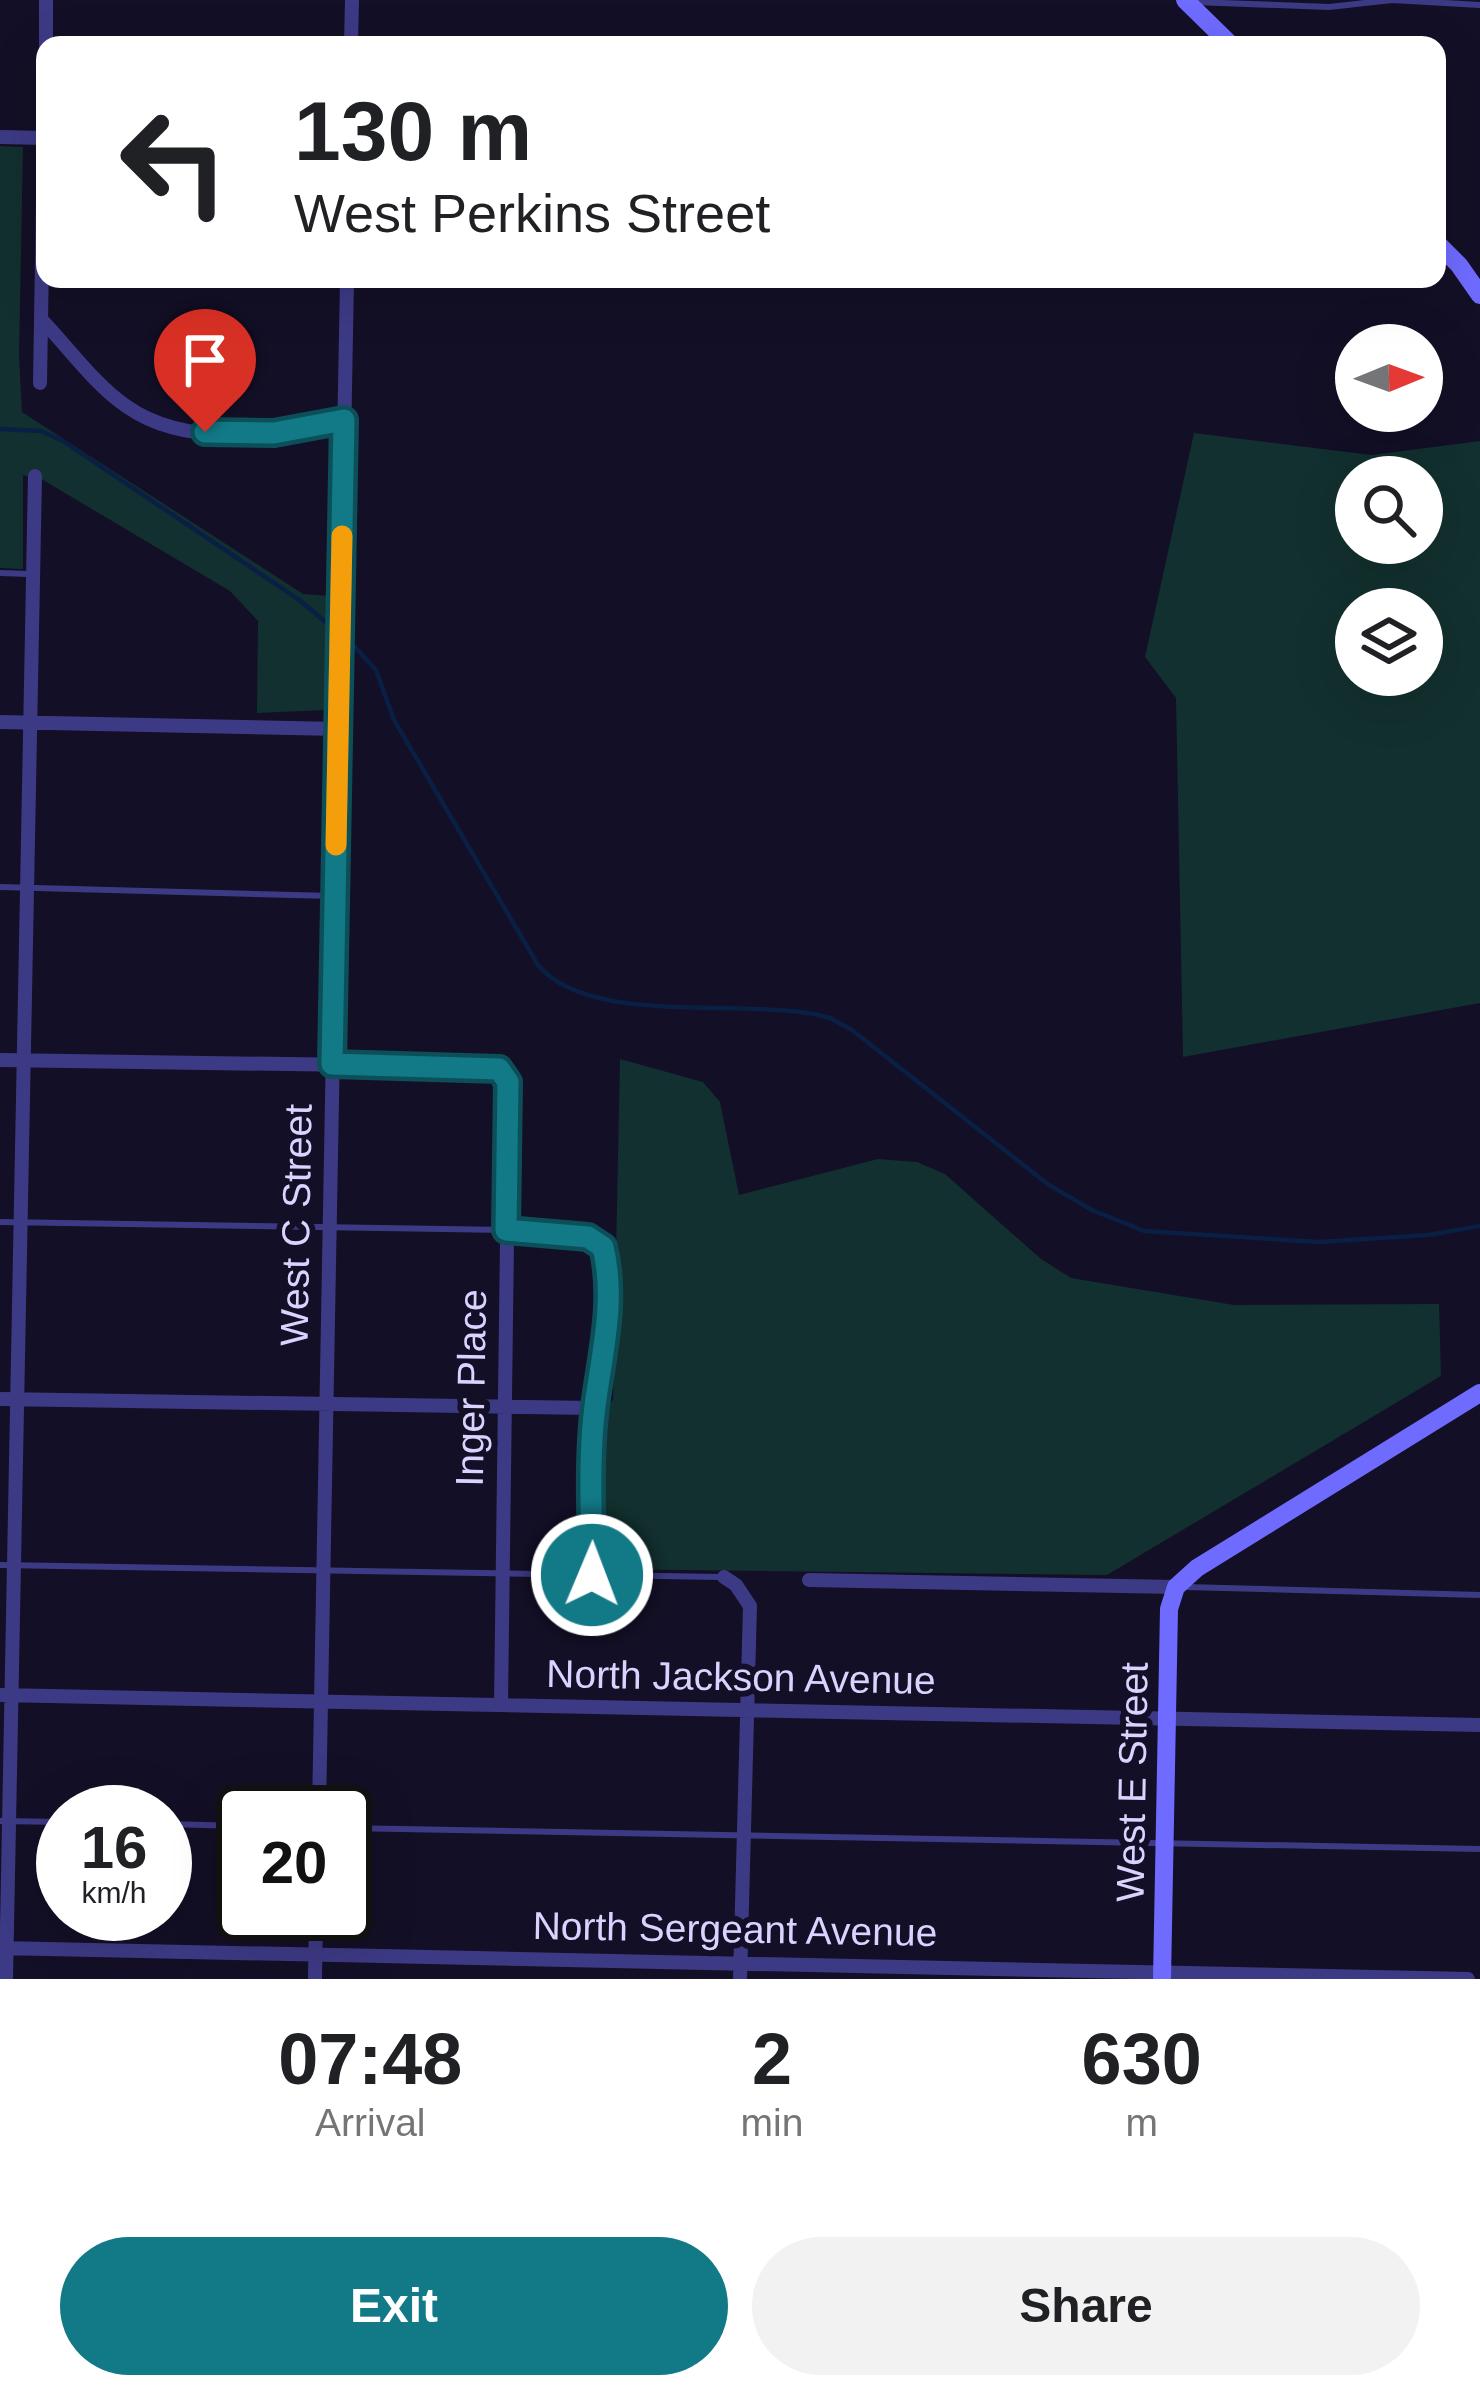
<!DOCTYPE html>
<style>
:root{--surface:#fff;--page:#f2f2f2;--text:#202124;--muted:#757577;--accent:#127987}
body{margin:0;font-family:Arial,sans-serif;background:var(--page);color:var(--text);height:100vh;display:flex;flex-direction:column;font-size:45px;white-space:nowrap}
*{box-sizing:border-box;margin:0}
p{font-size:39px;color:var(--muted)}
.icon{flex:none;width:66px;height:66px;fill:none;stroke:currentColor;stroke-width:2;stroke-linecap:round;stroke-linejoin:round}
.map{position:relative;height:1979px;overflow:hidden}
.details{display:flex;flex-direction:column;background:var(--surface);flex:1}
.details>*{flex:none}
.banner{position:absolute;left:36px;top:36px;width:1410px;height:252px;border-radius:24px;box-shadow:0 12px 48px #0002;background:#fff;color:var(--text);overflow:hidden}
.needle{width:78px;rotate:89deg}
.buttons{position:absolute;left:1335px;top:324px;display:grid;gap:24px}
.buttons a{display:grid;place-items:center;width:108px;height:108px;border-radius:50%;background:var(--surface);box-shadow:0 12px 48px #0002;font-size:60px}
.speed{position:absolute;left:36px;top:1785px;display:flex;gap:24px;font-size:60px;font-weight:700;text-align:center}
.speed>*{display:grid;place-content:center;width:156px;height:156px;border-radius:50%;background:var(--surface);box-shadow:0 12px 48px #0002;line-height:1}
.speed small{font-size:30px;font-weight:400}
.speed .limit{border:6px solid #111;border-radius:18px;background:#fff;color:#111}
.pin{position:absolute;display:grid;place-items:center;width:102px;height:102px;color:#fff;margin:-123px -51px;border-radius:50% 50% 50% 0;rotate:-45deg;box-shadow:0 0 12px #0007}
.pin .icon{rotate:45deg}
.me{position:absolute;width:132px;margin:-66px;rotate:1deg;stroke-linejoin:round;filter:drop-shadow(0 0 9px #0008)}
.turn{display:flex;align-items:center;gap:42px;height:252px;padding:0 60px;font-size:54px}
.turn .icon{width:156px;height:156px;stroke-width:2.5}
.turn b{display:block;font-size:84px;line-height:102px}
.eta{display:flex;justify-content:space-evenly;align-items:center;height:204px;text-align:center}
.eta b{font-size:72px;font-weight:800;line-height:84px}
.primary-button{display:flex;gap:24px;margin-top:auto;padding:24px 60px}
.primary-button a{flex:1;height:138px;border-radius:72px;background:var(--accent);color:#fff;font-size:48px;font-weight:800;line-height:138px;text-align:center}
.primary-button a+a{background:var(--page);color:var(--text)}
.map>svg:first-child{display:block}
.green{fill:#12302f;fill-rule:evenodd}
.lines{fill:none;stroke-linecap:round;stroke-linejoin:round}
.stream{stroke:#0a1f44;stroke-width:4.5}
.lane{stroke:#3d3a85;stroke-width:6}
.street{stroke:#3d3a85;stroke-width:14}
.secondary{stroke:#6f6bff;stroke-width:18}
.route-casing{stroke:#0c4f58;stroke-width:30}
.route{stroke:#127987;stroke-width:21}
.slow{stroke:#f59e0b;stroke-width:21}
.labels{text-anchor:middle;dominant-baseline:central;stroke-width:12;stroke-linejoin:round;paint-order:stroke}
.street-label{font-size:39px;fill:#d9d4ff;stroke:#130f26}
</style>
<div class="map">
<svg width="1480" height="1979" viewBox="0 0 1480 1979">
<rect width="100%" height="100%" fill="#130f26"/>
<!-- green -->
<path class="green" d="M0,146L23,147L19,356L22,412L303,594L330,596L325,710L257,713L258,621L230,591L43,480L23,475V569L0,568Z
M1194,433L1371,455L1480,441V1003L1183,1057L1176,698L1145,657ZM1422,477V543H1356V477ZM1422,609V675H1356V609Z
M620,1059L703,1082L720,1102L739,1195L878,1159L917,1162L945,1174L1041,1259L1071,1278L1234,1305L1439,1304L1441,1376L1107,1575L596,1569L600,1413L613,1400Z"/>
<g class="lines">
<!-- stream -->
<path class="stream" d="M0,429L41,431L63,441L298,599L328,624
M353,645L376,670L394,720L538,965C591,1029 752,995 830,1018L852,1030L1049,1185L1092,1210L1144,1231L1318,1242L1428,1235L1480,1226"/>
<!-- lane -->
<path class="lane" d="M1195,2L1329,7L1392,0L1480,5
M0,573L29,574
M0,887L332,896
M0,1222L506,1230L596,1239C628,1274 596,1371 594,1414C592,1468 592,1521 592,1575
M0,1565L720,1577
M1185,1587L1480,1595
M0,1821L63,1822
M165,1824L243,1826
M345,1828L1480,1849"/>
<!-- street -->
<path class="street" d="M46,45V0
M351,45L352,0
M0,137L45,138
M41,319C68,347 94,384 126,406C188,450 276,433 344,420
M40,383L45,76
M0,722L339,729
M0,1060L491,1067L504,1074L509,1086L501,1705
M0,1399L594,1408
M724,1577L736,1585L750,1606L740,1979
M809,1580L1176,1587
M0,1695L1480,1725
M319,1812L347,279
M0,1948L1468,1979
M6,1979L35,476
M315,1979L316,1914"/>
<!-- secondary -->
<path class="secondary" d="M1185,0L1231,45
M1437,243L1459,265L1480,295
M1162,1979L1169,1609L1176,1587L1197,1568L1480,1393"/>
</g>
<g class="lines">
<!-- route casing -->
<g class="route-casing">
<path id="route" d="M205,432L274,433L344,420L332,1064L499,1069L508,1082L506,1230L588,1237L603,1247C616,1300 602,1353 595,1406C588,1461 592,1519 592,1575"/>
</g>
<!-- route -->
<use href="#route" class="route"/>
<!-- slow -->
<path class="slow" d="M336,845L342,536"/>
</g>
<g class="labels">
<!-- street labels -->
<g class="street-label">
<text transform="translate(296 1225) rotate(-89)">West C Street</text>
<text transform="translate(471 1388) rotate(-89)">Inger Place</text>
<text transform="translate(741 1677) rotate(1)">North Jackson Avenue</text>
<text transform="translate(1132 1782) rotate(-89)">West E Street</text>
<text transform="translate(735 1929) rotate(1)">North Sergeant Avenue</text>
</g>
</g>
</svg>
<div class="buttons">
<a><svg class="needle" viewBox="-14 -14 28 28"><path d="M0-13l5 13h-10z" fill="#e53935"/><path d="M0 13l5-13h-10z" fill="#757577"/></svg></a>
<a><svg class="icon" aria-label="search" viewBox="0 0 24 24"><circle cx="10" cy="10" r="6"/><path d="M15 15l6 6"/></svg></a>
<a><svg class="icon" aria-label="layers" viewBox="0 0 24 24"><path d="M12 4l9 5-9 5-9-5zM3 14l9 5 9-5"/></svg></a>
</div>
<div class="speed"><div>16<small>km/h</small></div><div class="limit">20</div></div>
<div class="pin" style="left:205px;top:432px;background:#d93025"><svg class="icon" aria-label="arrive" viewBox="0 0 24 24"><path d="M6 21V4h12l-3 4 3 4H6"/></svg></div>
<svg class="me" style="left:592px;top:1575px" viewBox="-20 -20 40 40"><circle r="17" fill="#127987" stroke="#fff" stroke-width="3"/><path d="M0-11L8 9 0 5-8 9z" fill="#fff"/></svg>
<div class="banner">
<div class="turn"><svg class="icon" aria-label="left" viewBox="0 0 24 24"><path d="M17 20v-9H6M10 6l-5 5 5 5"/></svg><div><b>130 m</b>West Perkins Street</div></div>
</div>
</div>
<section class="details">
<div class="eta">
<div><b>07:48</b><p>Arrival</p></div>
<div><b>2</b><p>min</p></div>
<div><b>630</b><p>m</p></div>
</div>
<div class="primary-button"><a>Exit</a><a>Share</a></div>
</section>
